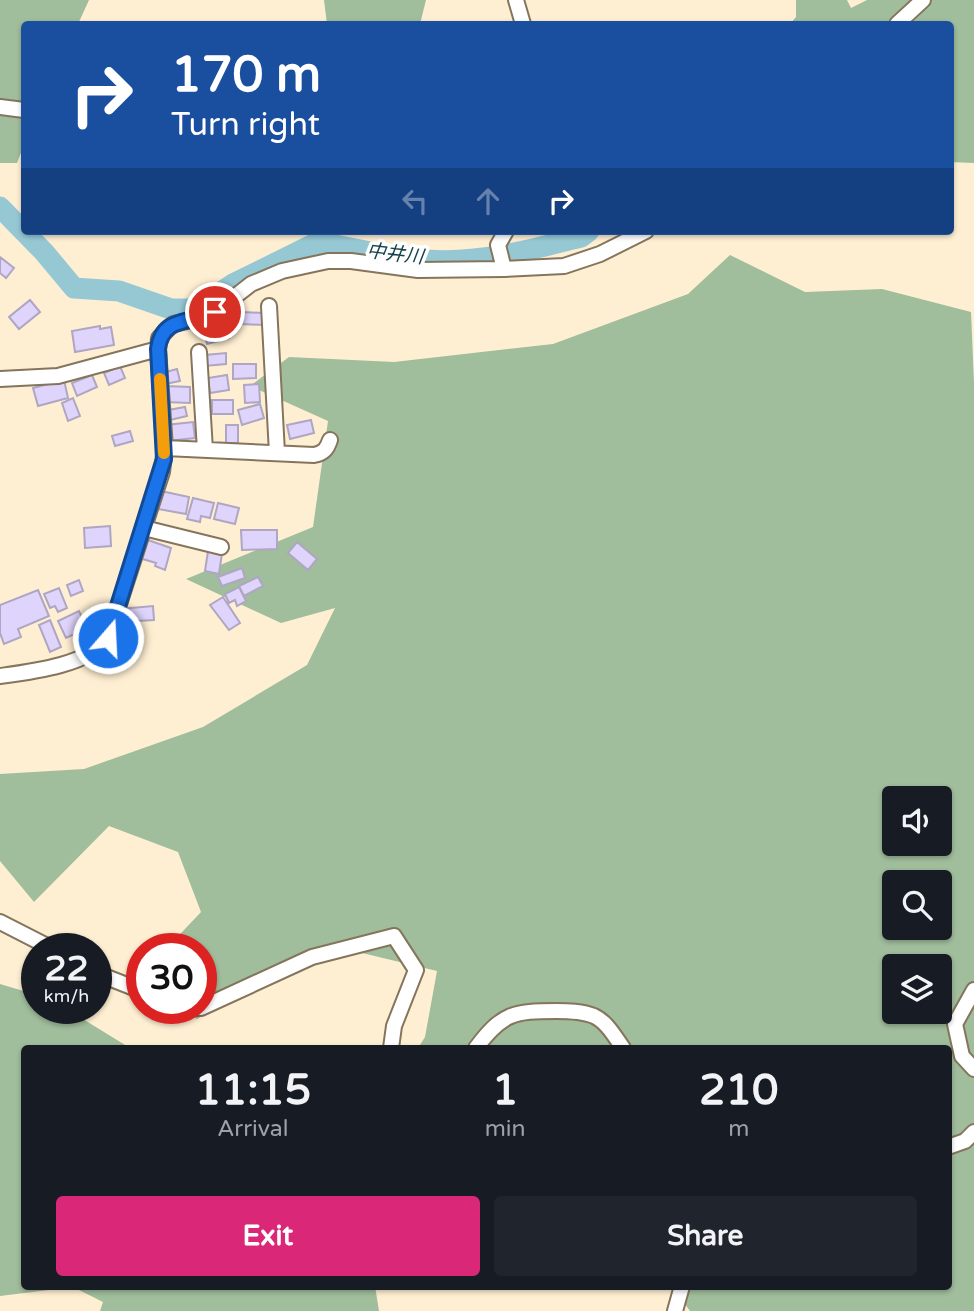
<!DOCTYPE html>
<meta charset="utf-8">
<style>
:root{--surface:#171b24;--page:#20242c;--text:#f1f3f6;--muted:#9ea1a6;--accent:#db2777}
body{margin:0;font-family:"Varela Round","Noto Sans JP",sans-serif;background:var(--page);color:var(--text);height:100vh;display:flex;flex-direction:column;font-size:26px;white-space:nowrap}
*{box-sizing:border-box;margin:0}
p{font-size:23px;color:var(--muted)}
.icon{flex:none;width:38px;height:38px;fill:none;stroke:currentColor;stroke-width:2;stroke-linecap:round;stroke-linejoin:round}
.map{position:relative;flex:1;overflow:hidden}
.sheet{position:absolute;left:21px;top:1045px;width:931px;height:245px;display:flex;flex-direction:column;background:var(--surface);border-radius:7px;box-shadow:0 2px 5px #0004}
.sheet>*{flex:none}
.top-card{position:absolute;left:21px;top:21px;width:933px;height:214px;border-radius:7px;box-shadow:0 2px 5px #0004;background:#1a4fa0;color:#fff;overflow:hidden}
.tools{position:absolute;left:882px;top:786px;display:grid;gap:14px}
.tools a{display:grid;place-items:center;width:70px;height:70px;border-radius:7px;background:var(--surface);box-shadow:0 2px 5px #0004;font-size:35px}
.speed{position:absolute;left:21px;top:933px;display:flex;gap:14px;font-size:35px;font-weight:700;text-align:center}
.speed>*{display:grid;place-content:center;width:91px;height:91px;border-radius:50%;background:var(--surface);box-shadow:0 2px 5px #0004;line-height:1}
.speed small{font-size:18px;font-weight:400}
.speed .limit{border:10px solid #d22;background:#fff;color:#111}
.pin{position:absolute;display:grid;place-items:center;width:60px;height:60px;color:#fff;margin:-30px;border:4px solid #fff;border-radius:50%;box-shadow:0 2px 7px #0007}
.me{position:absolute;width:77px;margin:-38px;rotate:19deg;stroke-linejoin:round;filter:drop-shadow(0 0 5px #0008)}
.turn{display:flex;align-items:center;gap:24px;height:147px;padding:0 35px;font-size:32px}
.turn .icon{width:91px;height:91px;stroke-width:2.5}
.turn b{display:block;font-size:49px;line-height:60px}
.lanes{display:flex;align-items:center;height:66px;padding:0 35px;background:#0003;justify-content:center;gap:35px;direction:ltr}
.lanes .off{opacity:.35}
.eta{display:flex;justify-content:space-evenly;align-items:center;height:119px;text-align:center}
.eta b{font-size:42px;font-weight:700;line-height:49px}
.cta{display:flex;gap:14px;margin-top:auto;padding:14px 35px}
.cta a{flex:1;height:80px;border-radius:7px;background:var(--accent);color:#fff;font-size:28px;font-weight:700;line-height:80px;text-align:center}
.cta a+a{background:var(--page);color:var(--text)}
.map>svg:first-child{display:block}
.forest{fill:#a0bd9c;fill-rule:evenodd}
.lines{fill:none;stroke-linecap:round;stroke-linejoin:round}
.river{stroke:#96c8d4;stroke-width:21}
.building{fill:#dfd4fb;stroke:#aea6c2;stroke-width:2}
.minor-casing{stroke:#84755c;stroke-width:18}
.minor{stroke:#fff;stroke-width:14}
.route-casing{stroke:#114b97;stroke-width:18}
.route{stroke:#1a73e8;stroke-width:12}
.slow{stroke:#f59e0b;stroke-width:12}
.labels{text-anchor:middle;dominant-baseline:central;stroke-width:7;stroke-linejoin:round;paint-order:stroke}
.water-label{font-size:19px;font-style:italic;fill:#14424b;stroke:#fefefe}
</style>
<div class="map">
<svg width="974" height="1311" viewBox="0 0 974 1311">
<rect width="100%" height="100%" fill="#ffefd2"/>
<!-- forest -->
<path class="forest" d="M0,0H89L78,24H24V145L17,163H0Z
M324,0H426L420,24H327Z
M796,0H847L851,8L867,0H974V163L950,162V24H790L796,17Z
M730,255L805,292L882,289L971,312L974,382V1311H690L672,1286H948V1048H418L425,1037L437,971L358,952L269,974L197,1019L181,1008H201V948H167L201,912L178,852L109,826L34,902L0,861V774L84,769L203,727L307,665L335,608L281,623L186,579L313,527L328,421L250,386L289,357L394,362L553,344L688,294ZM894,798H940V844H894ZM894,882H940V928H894ZM894,966H940V1012H894Z
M0,984L37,995V1008H65L130,1048H24V1286H375L379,1311H100L103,1302L73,1287L0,1296Z"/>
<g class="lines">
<!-- river -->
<path class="river" d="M0,207L44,252L74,288L119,291L171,309H191L199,307L233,284L314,244L325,243C358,249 393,258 427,260C480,264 530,250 581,237L589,231"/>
</g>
<!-- building -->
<path class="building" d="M0,257L14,268L6,278L0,273Z
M30,300L40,312L19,329L9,317Z
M243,312L263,313V325L242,324Z
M226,325L229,338L207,344L204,331Z
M100,326V329L111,327L114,345L75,352L72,331Z
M226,353V364L205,366V355Z
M233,364H256V378L233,379Z
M120,366L125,378L109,385L104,373Z
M177,369L180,381L165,384L162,373Z
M92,375L97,387L77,396L72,383Z
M227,375L229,390L210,393L208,378Z
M64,380L68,398L38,406L33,388Z
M259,384L260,402L245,403L244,385Z
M165,386L190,387V403L165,402Z
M73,398L80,416L68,421L62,403Z
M212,400H233V414H212Z
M260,404L264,418L242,425L238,410Z
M185,407L187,416L170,420L168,410Z
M311,420L314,433L290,439L287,425Z
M193,422L195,438L168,441L166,425Z
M226,425H238V443H226Z
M130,431L133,441L115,446L112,436Z
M161,491L189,497L186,514L158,509Z
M193,498L214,503L210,518L201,516L200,522L187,519Z
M218,503L239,508L235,524L214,519Z
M110,526L111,546L85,548L84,528Z
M241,530H277V549L242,550Z
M142,538L171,548L165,570L155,566L156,563L136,557Z
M297,542L317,559L308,570L288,553Z
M208,551L222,553L219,574L205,571Z
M242,568L245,578L222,586L218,577Z
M258,577L263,586L244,596L239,586Z
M79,580L83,591L71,596L67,585Z
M239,587L246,601L237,606L235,600L229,603L225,594Z
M59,588L67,608L58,612L55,606L50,608L44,594Z
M38,590L49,616L18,629L21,637L4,644L0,633V605Z
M223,597L240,623L229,630L210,605Z
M153,606L154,620L120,622V609Z
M79,611L87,628L66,638L58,621Z
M50,620L61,647L50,652L39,625Z"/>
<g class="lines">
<!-- minor casing -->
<g class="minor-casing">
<path id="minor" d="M516,0L523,24
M897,24L923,0
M0,107L24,110
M504,269L498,245L506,231
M269,306L277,453
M199,352L205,450
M0,379L58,376L158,349
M165,448L314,455C324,453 327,449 330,440
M144,528L221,547
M0,676C30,672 90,665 108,638L162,472L165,448L158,349L159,338L173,324L202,318L215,312L251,284L282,271L328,261H351L418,270L504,269L564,266L600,254L646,231
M0,922L51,948
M96,973L142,991
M974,990L955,1024L962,1056L974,1069
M197,1008H201L312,957L394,936L416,970L394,1026L391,1048
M476,1048C502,1013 514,1011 556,1011C568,1011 582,1011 594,1016C607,1022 615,1037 623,1048
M948,1147L965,1141L974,1132
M675,1311L682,1286"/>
</g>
<!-- minor -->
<use href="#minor" class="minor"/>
</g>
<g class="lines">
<!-- route casing -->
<g class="route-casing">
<path id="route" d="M108,638L164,459L158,349C162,316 190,324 215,312"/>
</g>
<!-- route -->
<use href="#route" class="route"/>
<!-- slow -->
<path class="slow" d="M160,379L164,453"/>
</g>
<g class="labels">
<!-- water labels -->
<g class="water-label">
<text transform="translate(395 254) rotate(7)">中井川</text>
</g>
</g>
</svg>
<div class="tools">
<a><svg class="icon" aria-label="sound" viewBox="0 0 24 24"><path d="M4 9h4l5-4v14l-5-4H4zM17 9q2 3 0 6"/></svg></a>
<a><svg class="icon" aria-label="search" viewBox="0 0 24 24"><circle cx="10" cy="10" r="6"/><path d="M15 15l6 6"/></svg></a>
<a><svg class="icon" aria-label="layers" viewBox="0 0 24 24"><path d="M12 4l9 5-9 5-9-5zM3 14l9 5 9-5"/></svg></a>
</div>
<div class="speed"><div>22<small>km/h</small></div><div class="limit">30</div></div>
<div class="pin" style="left:215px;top:312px;background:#d93025"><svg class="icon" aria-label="arrive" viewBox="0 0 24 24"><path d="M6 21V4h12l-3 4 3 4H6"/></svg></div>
<svg class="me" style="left:108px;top:638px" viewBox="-20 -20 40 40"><circle r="17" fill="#1a73e8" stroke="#fff" stroke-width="3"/><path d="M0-11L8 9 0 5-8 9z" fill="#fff"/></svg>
<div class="top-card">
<div class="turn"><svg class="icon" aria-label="right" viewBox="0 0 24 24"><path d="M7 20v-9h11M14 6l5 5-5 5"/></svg><div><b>170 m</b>Turn right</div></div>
<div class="lanes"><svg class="icon off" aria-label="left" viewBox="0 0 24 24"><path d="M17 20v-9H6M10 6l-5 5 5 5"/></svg><svg class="icon off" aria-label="ahead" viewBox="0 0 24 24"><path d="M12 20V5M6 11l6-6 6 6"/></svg><svg class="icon" aria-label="right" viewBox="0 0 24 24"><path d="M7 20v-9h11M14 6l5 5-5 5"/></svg></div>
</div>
<section class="sheet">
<div class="eta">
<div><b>11:15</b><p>Arrival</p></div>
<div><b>1</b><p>min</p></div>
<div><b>210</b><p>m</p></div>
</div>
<div class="cta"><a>Exit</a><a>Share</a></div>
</section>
</div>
